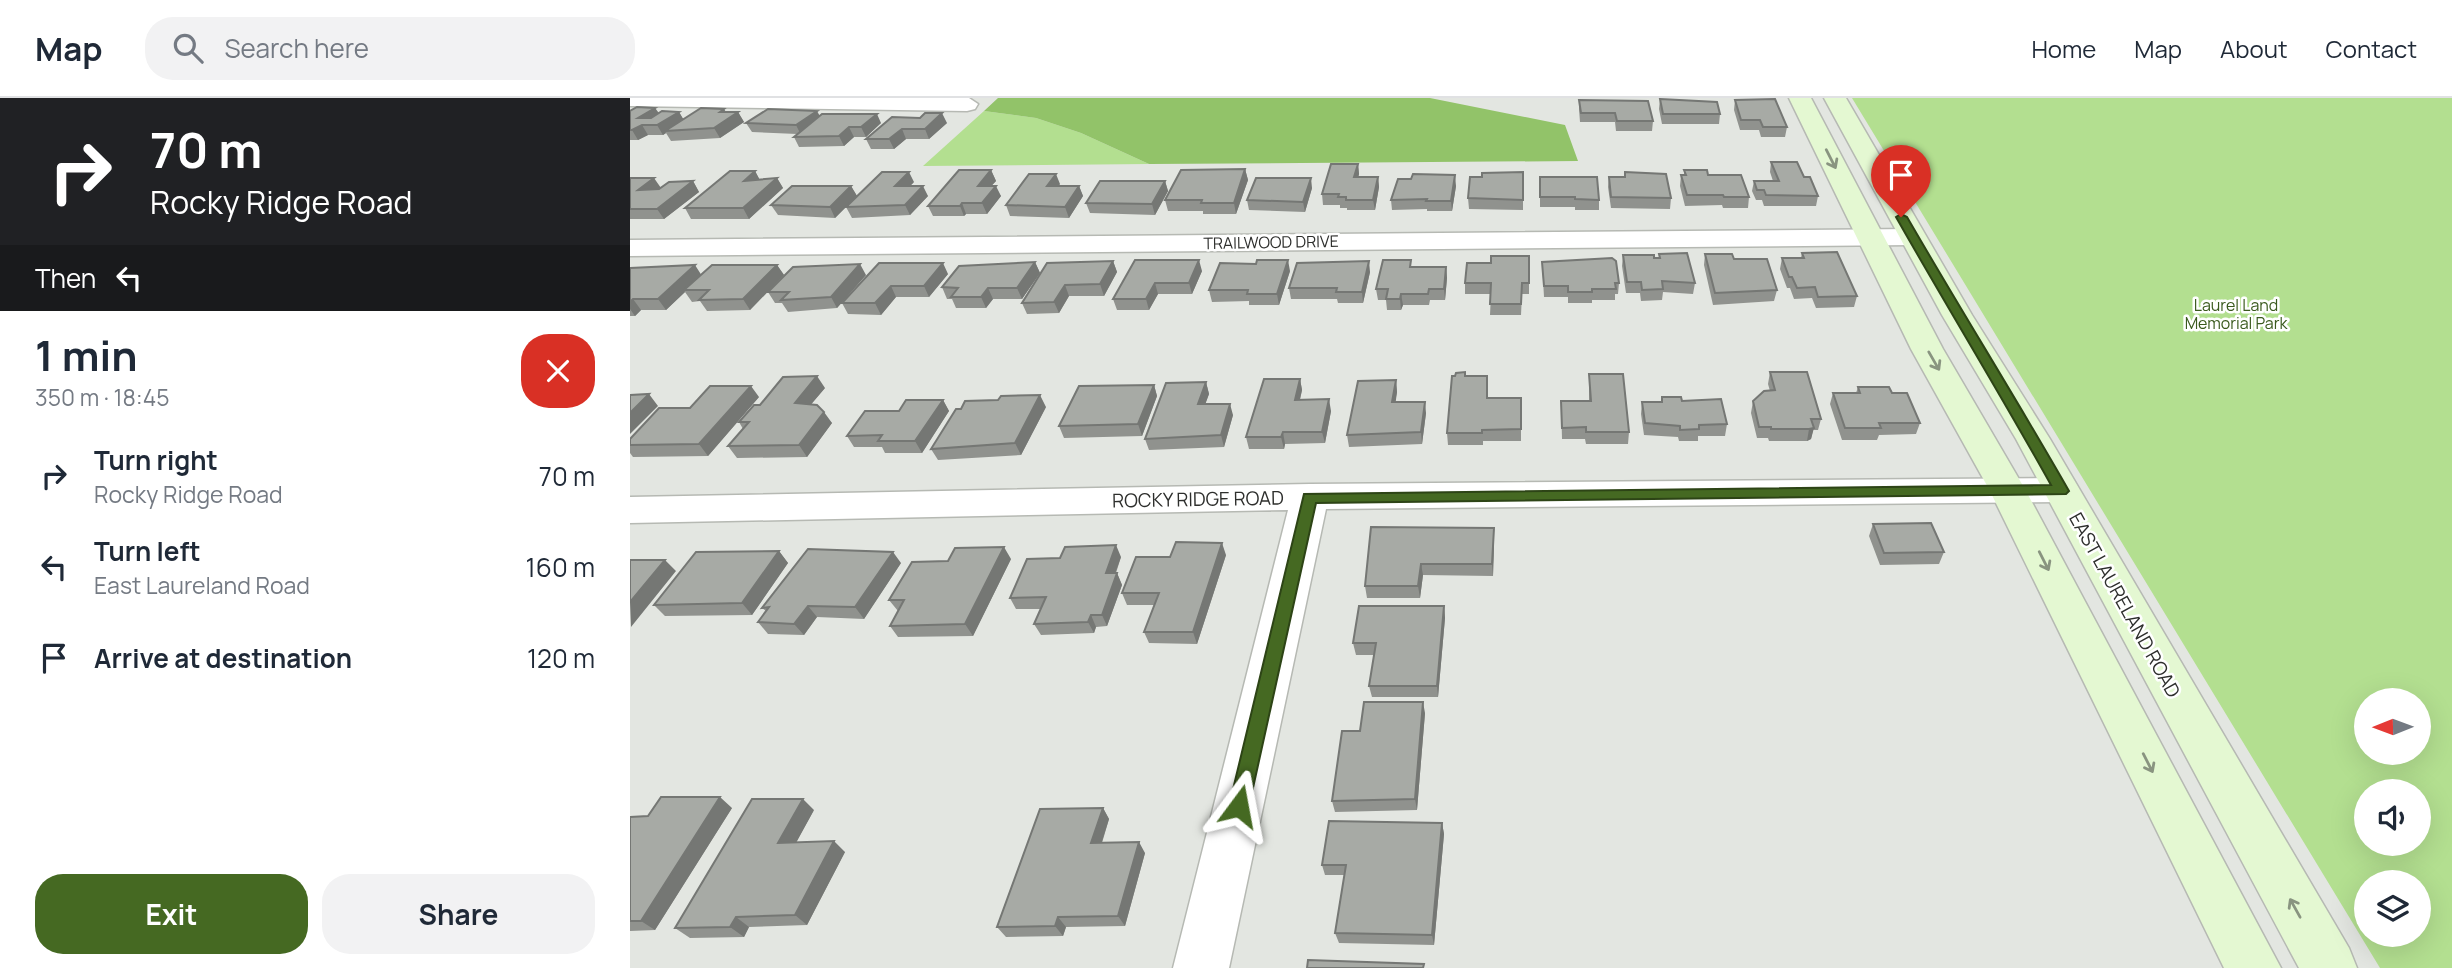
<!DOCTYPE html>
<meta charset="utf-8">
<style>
:root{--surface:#fff;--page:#f2f2f3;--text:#1f2937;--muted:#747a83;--line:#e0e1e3;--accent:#456922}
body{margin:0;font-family:Manrope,sans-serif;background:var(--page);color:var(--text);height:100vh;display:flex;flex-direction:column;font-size:26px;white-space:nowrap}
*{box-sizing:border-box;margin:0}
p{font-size:23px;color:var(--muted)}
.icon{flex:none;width:38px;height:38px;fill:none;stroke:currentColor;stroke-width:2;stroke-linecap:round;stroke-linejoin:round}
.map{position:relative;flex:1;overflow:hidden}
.sheet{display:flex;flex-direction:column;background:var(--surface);width:630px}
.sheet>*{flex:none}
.hud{background:#202124;color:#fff;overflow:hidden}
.needle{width:46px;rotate:269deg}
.tools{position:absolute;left:1724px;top:590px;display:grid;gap:14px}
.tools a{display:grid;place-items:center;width:77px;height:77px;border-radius:50%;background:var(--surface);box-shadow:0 7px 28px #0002;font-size:35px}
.pin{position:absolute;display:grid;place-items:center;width:60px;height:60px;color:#fff;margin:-72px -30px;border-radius:50% 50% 50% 0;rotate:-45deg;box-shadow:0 0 7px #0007}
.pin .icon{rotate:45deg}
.me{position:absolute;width:77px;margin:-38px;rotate:13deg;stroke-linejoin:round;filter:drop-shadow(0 0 5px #0008)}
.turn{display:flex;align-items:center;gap:24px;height:147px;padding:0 35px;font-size:32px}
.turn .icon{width:91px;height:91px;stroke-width:2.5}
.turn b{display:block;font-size:49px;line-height:60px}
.then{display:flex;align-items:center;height:66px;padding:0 35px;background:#0003;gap:14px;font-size:26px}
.round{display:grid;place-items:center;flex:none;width:74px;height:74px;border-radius:28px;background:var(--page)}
.summary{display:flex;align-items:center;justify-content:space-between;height:119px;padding:0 35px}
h1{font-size:42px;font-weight:700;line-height:52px}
.cta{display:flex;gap:14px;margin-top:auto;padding:14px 35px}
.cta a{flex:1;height:80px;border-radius:28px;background:var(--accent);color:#fff;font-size:28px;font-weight:700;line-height:80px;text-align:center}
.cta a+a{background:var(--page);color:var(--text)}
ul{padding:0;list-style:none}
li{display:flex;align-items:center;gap:21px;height:91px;padding:0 35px}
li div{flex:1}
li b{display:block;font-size:26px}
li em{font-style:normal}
header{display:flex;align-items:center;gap:42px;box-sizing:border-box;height:98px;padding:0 35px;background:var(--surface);border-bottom:2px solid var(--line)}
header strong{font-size:33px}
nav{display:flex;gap:38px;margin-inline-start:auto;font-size:24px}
.search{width:490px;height:63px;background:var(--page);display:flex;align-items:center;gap:18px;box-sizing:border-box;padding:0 24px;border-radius:28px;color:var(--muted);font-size:26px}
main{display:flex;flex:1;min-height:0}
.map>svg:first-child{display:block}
.green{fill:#b3df90;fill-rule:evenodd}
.forest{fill:#92c369}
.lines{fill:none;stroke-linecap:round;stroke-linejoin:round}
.street-casing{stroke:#b6b9b3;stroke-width:3}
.secondary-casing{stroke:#b6b9b3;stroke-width:3}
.street{fill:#fff;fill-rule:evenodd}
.secondary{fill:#e4f8d2;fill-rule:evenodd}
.wall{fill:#90928e}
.shaded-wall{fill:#757774}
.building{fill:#a7aaa5;stroke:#757774;stroke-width:2}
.oneway{stroke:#899480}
.route{fill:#456922;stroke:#2d4416;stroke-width:2}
.labels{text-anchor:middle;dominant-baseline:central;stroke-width:5;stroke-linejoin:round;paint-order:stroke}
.far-street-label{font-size:16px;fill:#2e2f2d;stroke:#fff}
.far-park-label{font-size:16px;fill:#3a5a1d;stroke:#fff}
.street-label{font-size:19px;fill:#2e2f2d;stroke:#fff}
</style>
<header>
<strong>Map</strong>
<div class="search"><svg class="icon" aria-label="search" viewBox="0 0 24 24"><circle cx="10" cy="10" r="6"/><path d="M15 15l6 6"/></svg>Search here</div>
<nav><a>Home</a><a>Map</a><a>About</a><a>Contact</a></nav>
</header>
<main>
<section class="sheet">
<div class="hud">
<div class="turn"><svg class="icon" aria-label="right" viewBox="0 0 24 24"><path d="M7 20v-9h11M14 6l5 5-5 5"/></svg><div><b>70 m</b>Rocky Ridge Road</div></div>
<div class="then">Then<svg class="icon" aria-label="left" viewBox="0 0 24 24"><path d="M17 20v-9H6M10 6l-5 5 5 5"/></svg></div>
</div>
<div class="summary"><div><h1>1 min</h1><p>350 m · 18:45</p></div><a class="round" style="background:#d93025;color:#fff"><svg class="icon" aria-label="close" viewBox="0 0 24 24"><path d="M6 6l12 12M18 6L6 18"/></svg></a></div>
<ul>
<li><svg class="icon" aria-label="right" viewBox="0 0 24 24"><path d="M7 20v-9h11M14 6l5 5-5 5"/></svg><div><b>Turn right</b><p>Rocky Ridge Road</p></div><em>70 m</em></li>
<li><svg class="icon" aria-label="left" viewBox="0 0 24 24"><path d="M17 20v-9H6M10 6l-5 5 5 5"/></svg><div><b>Turn left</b><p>East Laureland Road</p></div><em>160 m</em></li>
<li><svg class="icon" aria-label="arrive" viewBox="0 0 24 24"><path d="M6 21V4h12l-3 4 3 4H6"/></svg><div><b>Arrive at destination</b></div><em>120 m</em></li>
</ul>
<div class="cta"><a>Exit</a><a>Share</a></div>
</section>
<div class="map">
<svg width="1822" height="870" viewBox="0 0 1822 870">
<rect width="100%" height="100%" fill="#e3e6e1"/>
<!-- green -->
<path class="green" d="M1222,0H1822V870H1750ZM1736,602H1788V654H1736ZM1736,693H1788V746H1736ZM1736,784H1788V836H1736Z
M354,13L406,20L451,35L519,66L293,68Z"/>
<!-- forest -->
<path class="forest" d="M368,0H800L935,27L948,63L519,66L451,35L406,20L354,13Z"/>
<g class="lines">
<!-- street casing -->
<g class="street-casing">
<path id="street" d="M0,0H339L348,6L345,11L337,13L0,8Z
M1282,131L1292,133L1296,139L1292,145L1282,147L0,158V142Z
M1431,380L1444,383L1449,392L1444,401L1431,404L696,411L599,870H543L658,412L0,425V399L680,386Z"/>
</g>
<!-- secondary casing -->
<g class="secondary-casing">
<path id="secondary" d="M1159,0H1181L1313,251L1396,393L1651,870H1594L1360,393L1281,251Z
M1194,0H1216L1342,217L1420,341L1719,850L1727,870H1669L1386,341L1312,217Z"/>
</g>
<!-- street -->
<use href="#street" class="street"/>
<!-- secondary -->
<use href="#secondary" class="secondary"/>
</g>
<!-- wall -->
<path class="wall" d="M1030,1L1090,16L1089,26H1032L1029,11Z
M949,2L1023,23L1022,33H986L985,24H950L949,11Z
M1105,2L1157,29L1155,39H1131L1129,32H1110L1104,12Z
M25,10L29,15L49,14L53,21L96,14H108L114,24L90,40L41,43L36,35L33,37H18L8,42H0V13Z
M190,18L251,25L236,39H224L214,48L169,49L164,39L167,36L122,34L116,25Z
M262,19L317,25L299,41H276L264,51H241L236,41Z
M1141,64L1174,79L1188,98L1186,108H1134L1132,102H1126L1122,93L1124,83H1143L1140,74Z
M728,66L729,76L728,79H748L749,89L745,112H717V110H710V107H693L692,96Z
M615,71L618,82L606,116H573V113H538L535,102Z
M361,72L366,83L361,88L371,98L357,116H336L334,118H303L298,108Z
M1054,72L1078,77L1119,99L1118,110H1093L1092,107L1055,108L1050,88L1051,77H1054Z
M125,73L129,81L147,80L153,90L119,121H61L55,110Z
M893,74V112L839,111L838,100L852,79Z
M995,74L1041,100L1040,111L981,110L978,89L979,79H994Z
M910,79L969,102V112H945V109H910Z
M0,80L31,90L63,83L69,94L34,121H0Z
M535,83L538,93L525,117L460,115L456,105Z
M284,84L280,88L298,98L280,117L222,120L216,109Z
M430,86L428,88H449L453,98L439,120L380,118L376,107Z
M221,88L227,98L205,120L148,117L141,107Z
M826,88L822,113H797V111L762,112L761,102Z
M682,90L675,114L619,112L617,102Z
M1172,155L1227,198L1224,209L1186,210L1182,200L1164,201L1160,190H1157L1150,171L1152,160H1171Z
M1029,156L1065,185L1063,196L1033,194L1032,202L1011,203L1010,195H996L992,168L993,157L1029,160Z
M1075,156L1104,161L1147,192L1144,203L1083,207L1074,167Z
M899,158V196H892L891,217H860L861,196H835V185L861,165Z
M505,162L572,173L562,196H528L519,212H487L483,201Z
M483,163L487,174L474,198H439L429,215L397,216L392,205Z
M405,164L410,175L392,201H363L356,210H326L322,201H317L312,189Z
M912,164L989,185L988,196H985V202H962V205H938V199H914Z
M249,165L318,176L299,199H266L251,217L218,216L212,205Z
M147,167L154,177L120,212L77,213L70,203L62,204L55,194L36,212H11L5,218H0V170L71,177Z
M816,169L817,180L815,202H800L799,207H773L771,212H757L756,202H748L746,191Z
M660,173L649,207H619V203L582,204L579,192Z
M740,174L733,205H708L707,201H661L659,190Z
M236,177L207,210L158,214L152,205H145L138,194Z
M1140,274L1191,321L1188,332H1183L1181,341L1177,343H1139L1138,340H1127L1121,315L1123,303L1140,293L1138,286Z
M959,276L999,334L998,346H956L955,341H932L931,303H959Z
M825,278H857L858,300H891V343H853V347H818L817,335Z
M670,281L672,292L670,302L701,313L695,345L655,346L654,351H619L616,339Z
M766,282L767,294L765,304L796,315L792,346L719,349L717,337Z
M576,284L579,296L575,306L603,317L594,349L519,352L515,341Z
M524,287L527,298L512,338L434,340L429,328Z
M1228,289L1262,295L1290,325L1286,336L1249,337L1247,342H1212L1200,306L1203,295H1226Z
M195,290L181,306L202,325L177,359L107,360L98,348L113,331L109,324L130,307Z
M129,299L78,358L3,359L0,355V341L60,310Z
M1032,299L1052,303L1097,326L1095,338H1068V343H1049L1048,339L1014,337L1011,316L1012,304H1031Z
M313,302L319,313L292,355H255L252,349H224L217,338L269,313Z
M416,309L391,357L308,362L301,351Z
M1243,426L1314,454L1309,466L1250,467L1239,438Z
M864,430V442L863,478L793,477L790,500H737L735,488Z
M149,453L158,465L122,517L35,518L24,507Z
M596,457L567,546L519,545L514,534L525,507H497L492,495L540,459Z
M491,459L486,475H487L492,487L477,528L466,529L464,535L411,537L404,526L411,511H386L380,500Z
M381,461L343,538L268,539L260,528L268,513L259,502Z
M271,465L234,521L187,519L174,537L138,536L128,524L136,513L132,510Z
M814,508L815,520L808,599H742L739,588L744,557H726L723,545Z
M795,615L787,712L705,714L702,703Z
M102,710L25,832L0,833V719L18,718Z
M473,710L479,721L472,745L515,755L495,828L436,829L433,838L376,839L367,829Z
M184,712L166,744L215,754L177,827L119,829L114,839L60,840L45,830Z
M812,725L814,736L804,847L709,845L705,835L715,777H695L692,767Z"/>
<!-- shaded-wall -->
<path class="shaded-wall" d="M25,10L31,19L18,27L8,20Z
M94,11L100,20L108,14L114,24L90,40L84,30L90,14Z
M187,13L192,22L171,37L166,27Z
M49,14L55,24L35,33L36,35L33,37L27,27Z
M312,15L317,25L299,41L295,31Z
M247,16L251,25L236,39L231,29Z
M12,27L18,37L8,42L2,32Z
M219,29L224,39L214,48L209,38Z
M272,31L276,41L264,51L259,41Z
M728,66L729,76L726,89L724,79Z
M615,71L618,82L606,116L604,105Z
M361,72L366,83L352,98L348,88Z
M125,73L131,84L114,83Z
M279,74L284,84L270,98L265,88Z
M426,76L430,86L421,99L417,88Z
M825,77L826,88L822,113L821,103Z
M748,79L749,89L745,112L743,102Z
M24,80L31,90L15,102L8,92Z
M147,80L153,90L119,121L113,110Z
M681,80L682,90L675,114L673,104Z
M63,83L69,94L34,121L27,111Z
M535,83L538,93L525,117L522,106Z
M221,88L227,98L205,120L200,109Z
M293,88L298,98L280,117L275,107Z
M366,88L371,98L357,116L352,105Z
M449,88L453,98L439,120L435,109Z
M332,105L336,116L334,118L330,108Z
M569,162L572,173L562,196L559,185Z
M658,162L660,173L649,207L647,196Z
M483,163L487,174L474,198L470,186Z
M739,163L740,174L733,205L732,194Z
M405,164L410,175L392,201L387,190Z
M313,165L318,176L299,199L294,188Z
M230,166L236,177L207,210L201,199Z
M65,167L72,178L54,192L55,194L36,212L28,201Z
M147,167L154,177L120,212L113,201Z
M816,169L817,180L815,202L814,191Z
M525,185L528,196L519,212L516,201Z
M435,187L439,198L429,215L424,204Z
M261,188L266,199L251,217L245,205Z
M358,190L363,201L356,210L351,199Z
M771,196L773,207L771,212L770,201Z
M3,201L11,212L5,218L0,211V204Z
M187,278L195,290L173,316L165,305Z
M670,281L672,292L667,313L665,302Z
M766,282L767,294L764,316L762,304Z
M576,284L579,296L571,318L568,306Z
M524,287L527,298L512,338L508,326Z
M121,288L129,299L78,358L69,346Z
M19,296L28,308L0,336V315Z
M410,297L416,309L391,357L385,345Z
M699,301L701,313L695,345L692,334Z
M313,302L319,313L292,355L285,343Z
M795,304L796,315L792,346L791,334Z
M600,306L603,317L594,349L591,337Z
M194,314L202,325L177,359L169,347Z
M1184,330L1181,341L1177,343L1179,331Z
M653,334L655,346L654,351L651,339Z
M864,430V442L863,478L862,466Z
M592,445L596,457L567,546L563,534Z
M486,447L491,459L481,487L476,475Z
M374,449L381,461L343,538L335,526Z
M149,453L158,465L122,517L112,505Z
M263,454L271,465L234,521L225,509Z
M35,462L46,473L1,529L0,504Z
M791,466L793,477L790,500L788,488Z
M487,475L492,487L477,528L472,517Z
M178,508L187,519L174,537L164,526Z
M814,508L815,520L808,599L807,588Z
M461,517L466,529L464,535L458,524Z
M793,604L795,615L787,712L785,701Z
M90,699L102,710L25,832L11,823Z
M173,701L184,712L160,756L148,745Z
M473,710L479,721L468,756L461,745Z
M812,725L814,736L804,847L802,837Z
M204,743L215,754L177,827L165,817Z
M509,744L515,755L495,828L488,818Z
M106,819L119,829L114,839L100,829Z
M428,819L436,829L433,838L425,828Z"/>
<!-- building -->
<path class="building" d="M1030,1L1087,4L1090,16H1033Z
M1145,1L1157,29H1133L1130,22H1111L1105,2Z
M949,2L1018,3L1023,23H987L985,15H951Z
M7,9L25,10L8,20H21L32,13L49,14L27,27H12L2,32H0V13Z
M71,10L94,11L90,14H108L84,30L35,33Z
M138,11L187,13L166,27L116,25Z
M295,15H312L295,31H272L259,41H236L262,19L290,20Z
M192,16H247L231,29H219L209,38L164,39Z
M1141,64H1167L1174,79H1180L1188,98L1136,97L1134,92H1127L1124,83H1149Z
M701,66H728L724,79H748L743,102H716V99H708L709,96H692Z
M615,71L604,105H571L572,102H535L551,72Z
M329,72H361L348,88H366L352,105H332L330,108H298Z
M1054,72H1077L1078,77H1111L1119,99H1094L1093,97H1057L1051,77H1056Z
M100,73H125L114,83L147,80L113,110H55Z
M252,74H279L265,88H293L275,107L216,109Z
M893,74V102L838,100L840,79H852V75Z
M995,74L1036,76L1041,100L981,99L979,79H995Z
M399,76H426L417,88H449L435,109L376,107Z
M783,76L825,77L821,103H796L797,101L761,102L768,81H781Z
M910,79H967L969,102L945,101V99H910Z
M0,80H24L8,92L29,91L39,84L63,83L27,111H0Z
M626,80H681L673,104L617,102Z
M470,83H535L522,106L456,105Z
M162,88H221L200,109L141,107Z
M1207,154L1227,198L1188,199L1185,189L1167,190L1162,179H1159L1152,160H1174L1172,155Z
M1057,155L1065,185L1032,183L1033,191L1012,192L1011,184H997L993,157H1024V160H1030L1029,156Z
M1075,156H1102L1104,161H1137L1147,192L1085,195Z
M861,158H899V185H892L891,206H860L861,185H835L837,165H861Z
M982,160L986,163L989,185H985L986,191H962V194H938V188H914L912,164Z
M505,162H569L559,185H525L516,201H483Z
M627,162H658L647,196H617L618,192H579L590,165L626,166Z
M753,162H781L780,169H816L814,191H799L798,196H771L770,201H756L758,191H746Z
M483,163L470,186L435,187L424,204L392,205L417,165Z
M739,163L732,194H706L707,190H659L667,165Z
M405,164L387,190H358L351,199H321L328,190L312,189L329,168Z
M249,165H313L294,188H261L245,205H212Z
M230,166L201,199L151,202L159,194H138L163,169Z
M65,167L28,201H3L0,204V170Z
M82,167H147L113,201L69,202L79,192H54Z
M835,274V278H857V300H891V331L852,332V335H817L822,278H825L826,275Z
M1140,274H1177L1191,321H1181L1184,330L1179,331H1141V329H1129L1123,303L1134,293L1145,292Z
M959,276H993L999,334H956V329L932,330L931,303H961Z
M187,278L165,305L187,307L194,314L169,347L98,348L119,324H109L124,307H130L153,279Z
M634,281H670L665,302L699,301L692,334H653L651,339H616Z
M766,282L762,304H795L791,334L717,337L728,283Z
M576,284L568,306H600L591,337L515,341L536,285Z
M524,287L508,326L429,328L449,288Z
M80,288H121L69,346L0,347V341L29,310H60Z
M1228,289H1259L1262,295H1277L1290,325H1249L1251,330H1215L1203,295H1230Z
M19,296L0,315V297Z
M410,297L385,345L301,351L326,311H331L335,303L368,302L371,298Z
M1032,299H1051L1052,303L1091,301L1097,326L1069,327V331L1050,332V328L1015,325L1012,304H1032Z
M276,302H313L285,343H248L252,337L217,338L235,313H269Z
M1301,425L1314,454L1254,455L1243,426Z
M741,429L864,430L862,466H791L788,488H735Z
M546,444L592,445L563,534H514L529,495H492L506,459H540Z
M486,447L476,475H487L472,517H461L458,524L404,526L416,499L380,500L397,461L430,460L435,449Z
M374,449L335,526L260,528L274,502H259L282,464L318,463L325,450Z
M178,451L263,454L225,509L178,508L164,526L128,524L139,509L132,510Z
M149,453L112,505L24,507L66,454Z
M0,462H35L0,504Z
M729,508H814L807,588H739L746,545H723Z
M734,604H793L785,701L702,703L712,633H730Z
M31,699H90L11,823H0V719L18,718Z
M122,701H173L148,745L204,743L165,817L106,819L100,829L45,830Z
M473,710L461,745L509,744L488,818L428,819L425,828L367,829L410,711Z
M699,723L812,725L802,837L705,835L716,767H692Z
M678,862L794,866L793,870H677Z"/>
<!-- one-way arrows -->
<defs><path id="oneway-shaft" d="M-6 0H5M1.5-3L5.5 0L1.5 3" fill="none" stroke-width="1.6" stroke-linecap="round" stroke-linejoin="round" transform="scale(1.75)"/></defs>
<g class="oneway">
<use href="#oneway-shaft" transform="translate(1201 61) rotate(63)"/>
<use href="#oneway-shaft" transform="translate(1304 263) rotate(60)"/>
<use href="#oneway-shaft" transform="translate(1414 463) rotate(63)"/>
<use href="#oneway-shaft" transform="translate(1518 665) rotate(63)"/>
<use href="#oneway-shaft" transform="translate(1665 810) rotate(-119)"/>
</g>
<!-- route -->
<path class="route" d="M1271,116L1277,119C1330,211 1386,300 1439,393L1436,396L686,405L619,708L616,714L609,717L601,714L599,708L674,396L1421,387C1371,297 1317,209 1266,119Z"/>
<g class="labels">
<!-- far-street labels -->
<g class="far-street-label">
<text transform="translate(641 144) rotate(-1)">TRAILWOOD DRIVE</text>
</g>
<!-- far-park labels -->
<g class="far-park-label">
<text x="1606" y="207">Laurel Land<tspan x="1606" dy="18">Memorial Park</tspan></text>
</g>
<!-- street labels -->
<g class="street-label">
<text transform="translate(568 401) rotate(-1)">ROCKY RIDGE ROAD</text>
<text transform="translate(1495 507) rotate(61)">EAST LAURELAND ROAD</text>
</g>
</g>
</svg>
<div class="tools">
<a><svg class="needle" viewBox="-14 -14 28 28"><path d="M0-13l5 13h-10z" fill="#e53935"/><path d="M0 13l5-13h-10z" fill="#747a83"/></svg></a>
<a><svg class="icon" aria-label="sound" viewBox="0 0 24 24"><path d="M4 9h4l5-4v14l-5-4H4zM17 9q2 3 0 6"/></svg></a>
<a><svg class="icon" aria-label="layers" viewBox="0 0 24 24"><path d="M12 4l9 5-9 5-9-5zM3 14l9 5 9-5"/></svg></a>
</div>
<div class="pin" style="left:1271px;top:119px;background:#d93025"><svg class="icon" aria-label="arrive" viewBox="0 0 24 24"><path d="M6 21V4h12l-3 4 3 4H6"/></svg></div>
<svg class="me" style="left:609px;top:708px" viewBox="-20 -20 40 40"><path d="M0-17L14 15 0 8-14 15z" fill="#456922" stroke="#fff" stroke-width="4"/></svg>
</div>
</main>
